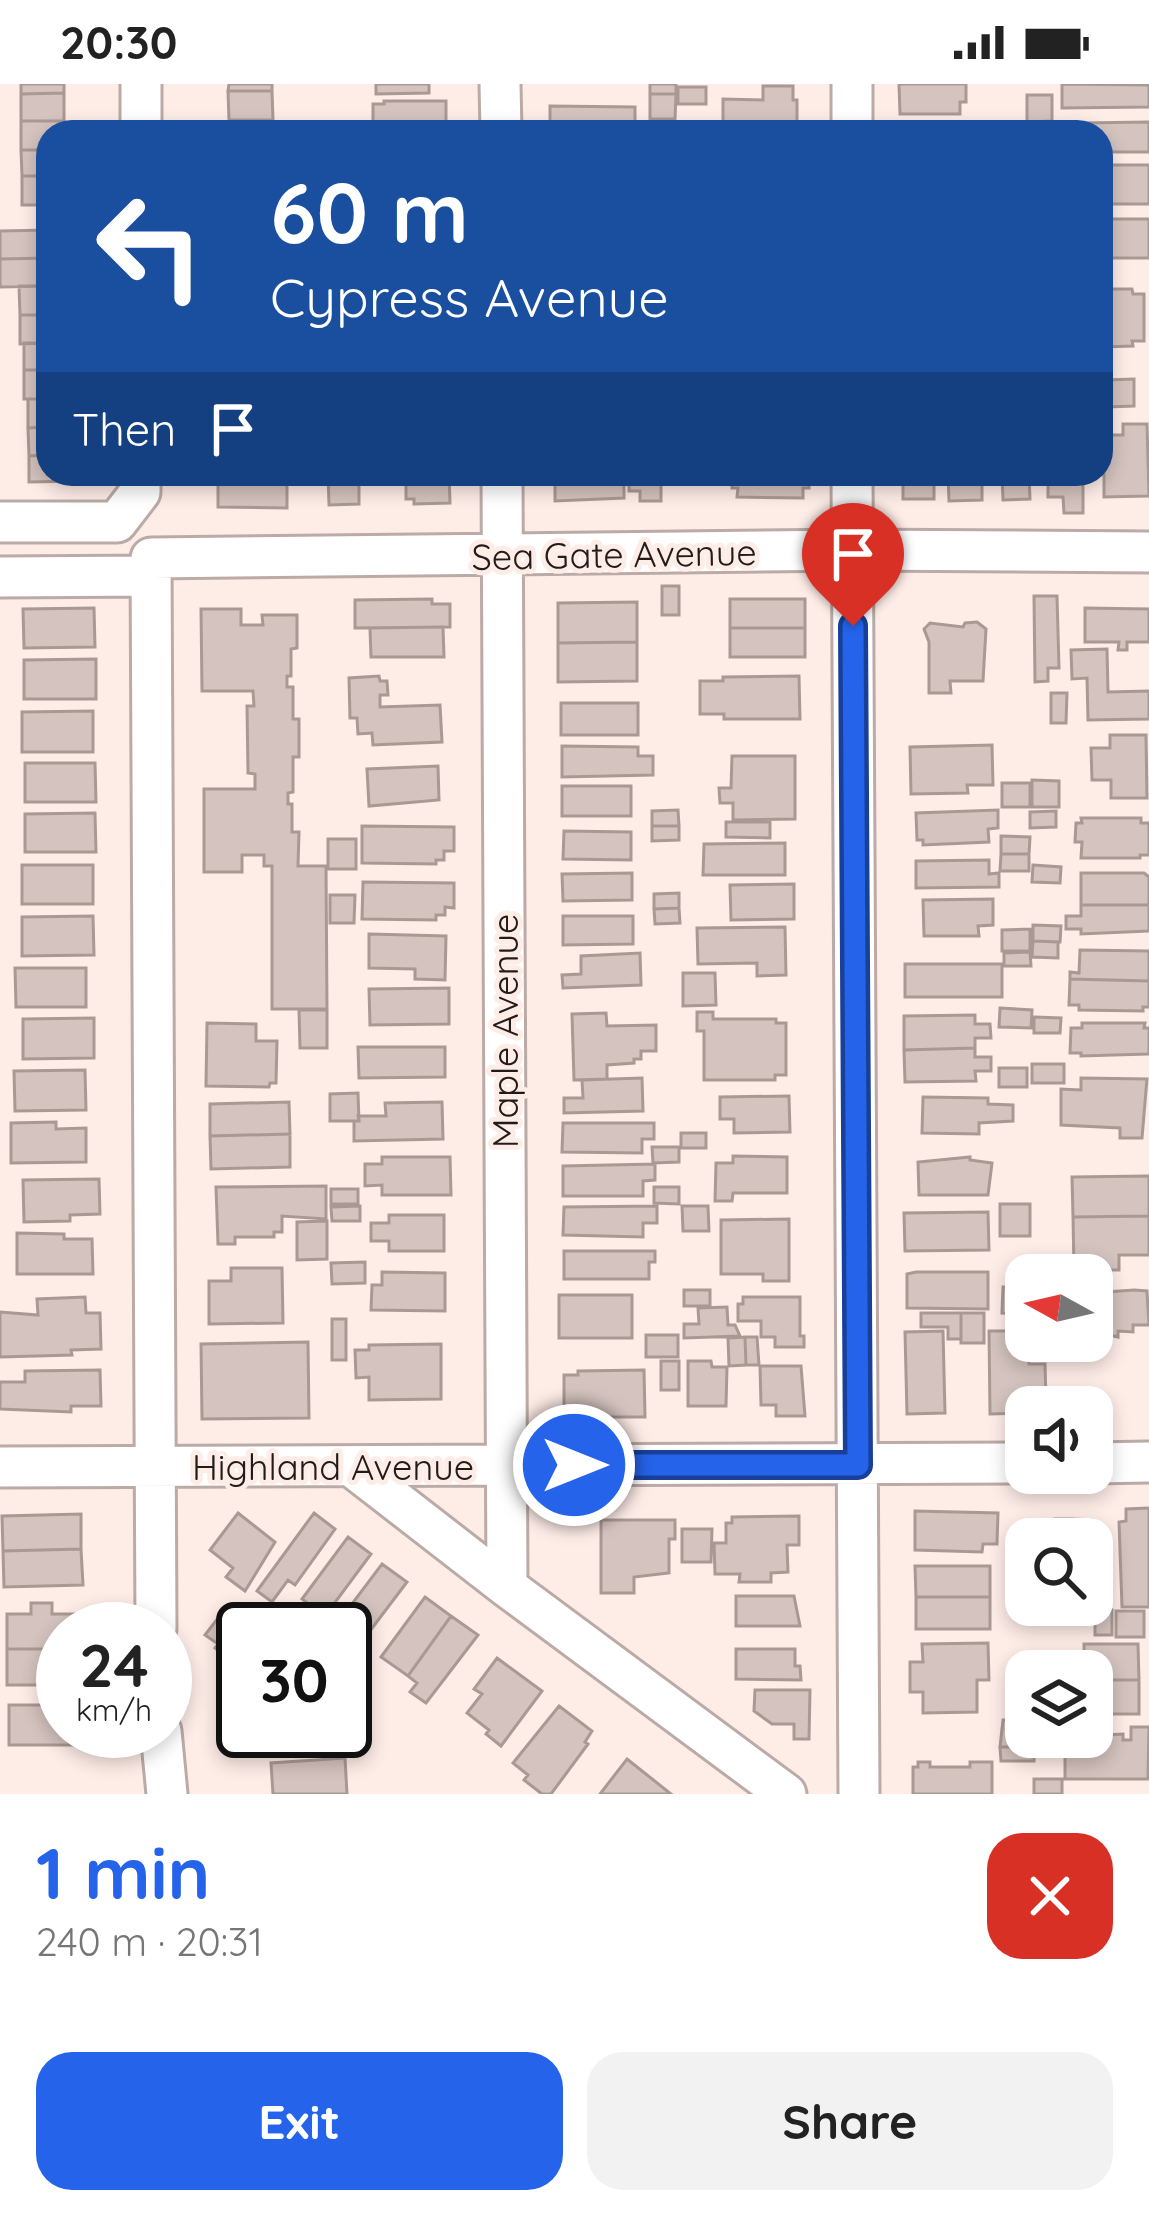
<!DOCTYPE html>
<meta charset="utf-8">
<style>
:root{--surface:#fff;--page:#f2f2f2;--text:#222;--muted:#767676;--accent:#2563eb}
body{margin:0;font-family:Quicksand,sans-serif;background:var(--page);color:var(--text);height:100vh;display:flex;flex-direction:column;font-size:45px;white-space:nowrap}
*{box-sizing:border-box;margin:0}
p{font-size:39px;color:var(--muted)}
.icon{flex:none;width:66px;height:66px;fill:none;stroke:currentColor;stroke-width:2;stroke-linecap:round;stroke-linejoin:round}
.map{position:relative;height:1710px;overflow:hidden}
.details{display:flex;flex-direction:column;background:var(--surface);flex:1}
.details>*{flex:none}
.banner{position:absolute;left:36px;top:36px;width:1077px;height:366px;border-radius:36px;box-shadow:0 6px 18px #0003;background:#1a4fa0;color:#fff;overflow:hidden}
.needle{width:78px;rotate:278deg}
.tools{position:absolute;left:1005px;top:1170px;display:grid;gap:24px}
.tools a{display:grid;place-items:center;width:108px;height:108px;border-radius:24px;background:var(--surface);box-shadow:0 6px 18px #0003;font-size:60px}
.speed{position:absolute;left:36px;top:1518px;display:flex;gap:24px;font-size:60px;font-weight:700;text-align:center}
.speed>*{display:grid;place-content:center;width:156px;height:156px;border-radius:50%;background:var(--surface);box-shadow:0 6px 18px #0003;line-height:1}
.speed small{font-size:30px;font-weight:400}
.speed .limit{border:6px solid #111;border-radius:18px;background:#fff;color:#111}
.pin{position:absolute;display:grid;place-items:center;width:102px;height:102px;color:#fff;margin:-123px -51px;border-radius:50% 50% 50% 0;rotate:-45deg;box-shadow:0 0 12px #0007}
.pin .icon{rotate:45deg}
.me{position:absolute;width:132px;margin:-66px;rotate:90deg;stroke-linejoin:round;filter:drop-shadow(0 0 9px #0008)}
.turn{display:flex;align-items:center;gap:42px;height:252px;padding:0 36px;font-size:54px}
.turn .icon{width:156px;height:156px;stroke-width:2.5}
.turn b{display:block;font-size:84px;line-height:102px}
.then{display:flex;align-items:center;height:114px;padding:0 36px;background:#0003;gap:24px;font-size:45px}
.round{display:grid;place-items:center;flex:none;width:126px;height:126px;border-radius:36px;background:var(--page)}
.head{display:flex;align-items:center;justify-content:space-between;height:204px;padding:0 36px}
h1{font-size:72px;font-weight:800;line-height:90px;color:var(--accent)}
.button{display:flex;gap:24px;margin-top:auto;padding:24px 36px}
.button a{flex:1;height:138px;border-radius:36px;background:var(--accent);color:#fff;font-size:48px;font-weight:800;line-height:138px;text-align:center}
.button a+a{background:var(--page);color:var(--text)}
.status{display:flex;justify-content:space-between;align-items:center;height:84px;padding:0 60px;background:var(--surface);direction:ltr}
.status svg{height:33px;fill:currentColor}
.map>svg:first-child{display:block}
.building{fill:#d4c3be;stroke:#a99994;stroke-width:3}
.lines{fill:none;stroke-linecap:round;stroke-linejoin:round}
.minor-casing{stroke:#bbaaa6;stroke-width:45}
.minor{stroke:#fff;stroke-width:39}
.route-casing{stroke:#184099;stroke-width:30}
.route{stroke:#2563eb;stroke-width:21}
.labels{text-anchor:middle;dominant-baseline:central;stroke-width:10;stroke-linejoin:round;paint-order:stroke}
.street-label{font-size:36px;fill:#211b19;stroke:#feece7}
</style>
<div class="status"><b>20:30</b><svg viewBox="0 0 49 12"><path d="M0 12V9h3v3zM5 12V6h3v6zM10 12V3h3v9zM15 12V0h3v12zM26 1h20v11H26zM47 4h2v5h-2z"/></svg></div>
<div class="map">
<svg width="1149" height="1710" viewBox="0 0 1149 1710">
<rect width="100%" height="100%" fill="#feece7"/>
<!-- building -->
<path class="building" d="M21,0H64V9L21,10Z
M229,0H272V7H228Z
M376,0H429V9L376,10Z
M650,0H676V10H650Z
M899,0H966V18H960V30H900Z
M1062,0L1149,1V23L1062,24Z
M763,2H793V16H797V45L723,44V15L763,16Z
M678,3H706V20H678Z
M228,7H272L273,36H229Z
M64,9V37H21V10Z
M650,10H676L675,35H650Z
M1027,11H1052V37L1027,38Z
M384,17H446V45H373V20H384Z
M550,22L635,23V48H550Z
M229,36H273V48H229Z
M21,37H64V48H48V66H21Z
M1149,38V68H1101V48H1080V39Z
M899,40L979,43V48H899Z
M21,66H48V92H22Z
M1101,81H1149V120H1101Z
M22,92H48V121H22Z
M1101,135H1149V174H1101Z
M48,146V174L0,175V147Z
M48,174V202L0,203V175Z
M19,202H48V231H20Z
M1101,205H1132L1133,210H1144V257H1132L1133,262L1101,263Z
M20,231H48V259L20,260Z
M24,259H48V286H24Z
M24,286H48V315H24Z
M1134,295V322L1106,323L1105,296Z
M28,315H48V343L28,344Z
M1123,340H1147L1149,412L1104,413V351H1123Z
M48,343V371L29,372L28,344Z
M48,371V390H77L78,397L29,398V372Z
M218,390H269V398L218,397Z
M328,390H359V420L329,421Z
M406,390H449L450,419L414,420V415H406Z
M555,390H624V414L555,417Z
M629,390H661V417H640V407H629Z
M733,390H809V404H803V414L737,413L738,404H732Z
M903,390H934V415H903Z
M948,390H982V416L949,417Z
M1002,390H1029L1030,415L1003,416Z
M1048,390H1083V429H1064L1063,413H1048Z
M218,397H287V424L218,423Z
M662,502H679V531H662Z
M1034,512H1057L1059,584H1048V597L1035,598Z
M432,515V520H450V543L355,544V516Z
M730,515H805V544H730Z
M637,518V558L558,559V519Z
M94,524L95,563L24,564L23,525Z
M1085,524L1149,525V558H1127V566H1118L1119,558H1085Z
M201,525H241V541H263L262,531H297V564L291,565V592H287V603H293V635H299V673H293V708L288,709V720H292V748H299L298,782H326L327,925H272V782H264V771H242V788H204V705H255V690L248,689L247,622H254L253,607H202Z
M977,538L986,545L983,597H950L951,609H929V558L924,545L930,539L963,543L965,539Z
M443,543L444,573H371L370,544Z
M730,544H805V573H730Z
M637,558V597L558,598V559Z
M1107,565L1108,608L1149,607V635L1088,636L1087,594L1072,595L1071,566Z
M96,575V615H24V576Z
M379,592L380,597H387L388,611H380V623L440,621L442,658L373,661L372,649L358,650L357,634H350L349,594Z
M799,592L800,635H724V630H700V597H723V593Z
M1051,609H1067L1066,639H1051Z
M561,619H638V651H561Z
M93,627V668H22V628Z
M1110,651H1146L1147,714H1111V696H1092L1091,664H1110Z
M992,661L993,701H967L968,709L911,710L910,663Z
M562,662L638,663V672H653V691L562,693Z
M732,672H795V735L733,736V719H720L719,704H731Z
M25,679H95L96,718H25Z
M438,682L439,716L369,722L367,685Z
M1032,696L1059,697V723H1032Z
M1002,699H1030V723H1002Z
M562,702H631V732H562Z
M678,726L679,742H652V727Z
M998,726V744L988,745L989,758L923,761V756H917L916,729Z
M1056,727V743L1030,744V728Z
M95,729L96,768H25V730Z
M1081,734H1141V739H1149V771H1140V774H1081L1082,758H1075L1076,739H1082Z
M726,738H770V754L726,753Z
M362,742L454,743V767H444V776H436V780L362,779Z
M652,742H679V756L652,757Z
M564,747L631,748V776L563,775Z
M1001,752L1030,753L1029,770H1001Z
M328,755H356V785H328Z
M785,759V791H703L704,760Z
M1001,770H1029V787H1000Z
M989,776V790L999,789V803L916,804V777Z
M22,781H93V820H22Z
M1033,781L1061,783L1060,799L1032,798Z
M632,789V816L563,817L562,790Z
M1081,789H1144L1149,793V821H1081Z
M363,798L454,799V824L445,823V831H436V836L362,835Z
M794,800V835L731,836L730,801Z
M679,809V824L654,825V810Z
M330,811H355L354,839H330Z
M993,815V841L978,842L979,852H924L923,816Z
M1081,821H1149V847L1081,850V845H1066V832H1081Z
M679,824L680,839L655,840L654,825Z
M93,832L94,871L22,872V833Z
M563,832H633V860L563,861Z
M1033,841L1061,842L1060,858L1033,857Z
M785,843L786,891L757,892V879L698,880L697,844Z
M1030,845V867H1002V846Z
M369,850L446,852L445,896L415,895V885L369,884Z
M1033,857L1058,858V874L1032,873Z
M1080,866L1149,867V897L1070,895V888L1079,889Z
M1030,868L1031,882H1004V869Z
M640,869L641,901L563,904L562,891L581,890V872Z
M905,880H1002V913H905Z
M15,884H86V923H16Z
M683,889H715L716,921L683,922Z
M1070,895L1149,897V923H1143V927L1079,926V921H1069Z
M449,904V940L370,941L369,905Z
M1000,924L1032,926L1031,944L999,943Z
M299,926H327V964H300Z
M697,928H713V935H776V939H786V991H775V996H704V947H697Z
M606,929L607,942L656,941V967H641V975H634V979L607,981V995L574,996L572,930Z
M975,931V940H990L991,954H975V964L904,966V932Z
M1034,933L1061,934L1060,949H1034Z
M94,934V974L23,975V935Z
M207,939L256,940V957H277L276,999H270L269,1003L206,1002Z
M1082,939H1145L1144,944H1149V970L1081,972V969H1070L1071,944H1082Z
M358,963H445V993L359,994Z
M975,964V973H991V987H975L976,997L905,998L904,966Z
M1032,980H1064V999H1032Z
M999,984H1027V1003H999Z
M85,986L86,1026L15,1027L14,987Z
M642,994L643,1027L564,1029V1014H583L582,996Z
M1081,994L1147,995L1142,1054H1120V1044L1061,1041V1005L1081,1006Z
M358,1009L359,1037H330V1010Z
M789,1012L790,1048L734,1049V1035H720V1013Z
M923,1013L988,1014V1020L1013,1021V1037L979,1039V1050L922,1049Z
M289,1018L290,1050L210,1052V1020Z
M442,1018L443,1055L354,1057V1037H359L358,1032H386L385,1019Z
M56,1038V1045L86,1044V1078L11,1079V1039Z
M563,1039H654V1055H642V1069L562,1068Z
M681,1049H706V1064H681Z
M290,1050V1083L211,1085L210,1052Z
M652,1063H679V1078L653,1079Z
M733,1072L787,1073V1109H733L732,1117H715L716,1079H733Z
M382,1073H450L451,1111H382V1101L365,1102V1080H382Z
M970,1073V1076L992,1079L988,1111H919L918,1078Z
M655,1080V1096L643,1097V1112H563V1082Z
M1149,1092V1132L1073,1133L1072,1093Z
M99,1095L100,1130L70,1131V1137L24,1138L23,1096Z
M326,1102V1135L282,1132V1148H274V1153H235V1160H218L216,1103Z
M654,1103H679V1120L654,1119Z
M331,1105H358V1120H331Z
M1000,1120H1030V1152H1000Z
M360,1122V1137H332L331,1123Z
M657,1122V1139H643V1153L563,1151L564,1123Z
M682,1122H708L709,1147H683Z
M988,1128L989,1166L905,1167L904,1129Z
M389,1131H444V1167H389V1157H371V1139H389Z
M1149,1132V1171H1119V1186H1074L1073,1133Z
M789,1135V1197H763V1190H721V1136Z
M327,1137V1175L297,1176V1138Z
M17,1149L64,1150V1155H92L93,1190H17Z
M564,1167H655V1178H649V1195H564Z
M365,1178V1199L332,1200L331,1179Z
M231,1184H282L283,1239L209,1240V1197H231Z
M382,1188L445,1189V1227L371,1226L372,1201H382Z
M916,1188H988V1225L907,1224V1190Z
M1003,1203L1026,1204V1230L1002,1229Z
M684,1206H710V1222H684Z
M1134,1206L1147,1207L1149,1241H1133V1248L1118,1247V1253L1092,1247V1209Z
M559,1211H632V1254H559Z
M85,1213L86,1229H100L101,1265L71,1266L72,1271L0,1273V1228L38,1231L37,1215Z
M743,1213H800V1252H804V1263H775V1253H761V1237H738V1220H743Z
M727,1223L728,1241H735L740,1252L684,1254V1240H699L698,1224Z
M921,1229H961V1255H948V1243H921Z
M961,1229H984V1259H961Z
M332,1235H346V1276H332Z
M943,1247L945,1329L907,1330L905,1248Z
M989,1247H1026L1029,1280H1045L1046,1315H1027L1026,1329L990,1330Z
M646,1251H678V1273H646Z
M745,1253L746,1281L729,1282L728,1254Z
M745,1253H757L759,1281H746Z
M308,1258L309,1334L202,1335L201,1260Z
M441,1260V1315L369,1316V1293L356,1294L355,1266H369V1261Z
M661,1277H679V1306H661Z
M688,1277H711L712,1283H727L726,1322H688Z
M760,1282H801L805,1332H776V1321H761Z
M100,1286L101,1322H71V1328L0,1325V1298H25V1287Z
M644,1286L645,1333H578V1328H564V1291H578V1287Z
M1149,1424V1523H1122L1119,1438L1126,1437V1425Z
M915,1427L998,1429L997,1460H983L982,1468L915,1466Z
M238,1429L275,1458L245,1507L226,1493L233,1484L210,1466Z
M314,1429L335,1445L295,1501L288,1496L272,1518L257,1507Z
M81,1430V1465L3,1467L2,1432Z
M799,1432V1461H787L788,1488L771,1489V1498H739L740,1490H715L714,1459H726V1439H732V1433Z
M1055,1435H1073V1455H1043V1444H1054Z
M1073,1435L1092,1436V1444H1105L1104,1495L1092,1494V1455H1073Z
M601,1436H675V1455H669V1489L634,1493V1509H601Z
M682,1445H712L711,1478H682Z
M348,1453L371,1470L325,1532L302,1515Z
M81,1465L83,1501L4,1503L3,1467Z
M382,1480L407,1498L357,1564L348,1556L345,1560V1545H333Z
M915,1482H990V1513H916Z
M736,1512H794L800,1542H736Z
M425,1513L451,1532L408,1592L381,1573Z
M916,1513H990V1545H916Z
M31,1519H52V1530H85V1545H63V1565H7V1530H31Z
M228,1521L260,1545H243V1586L236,1588L227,1585L224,1571L215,1564L218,1560L205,1551Z
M1095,1526H1112V1551H1095Z
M1116,1527H1144V1553H1116Z
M451,1532L478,1551L426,1619L410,1608L417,1599L408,1592Z
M988,1559L989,1596H977V1628L923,1629V1608H910V1578H923L922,1560Z
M1084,1560H1138L1139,1596H1092V1587H1084Z
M7,1565H63V1601H7Z
M736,1565H795V1582H800L801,1596L736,1595Z
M352,1570L364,1580L348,1601L345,1578Z
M497,1574L542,1607L501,1662L486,1650L489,1646L467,1629L482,1610L474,1605Z
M1092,1596H1139V1630H1092Z
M755,1606H810L809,1655H794V1640H772L754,1627Z
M9,1621H63V1647H95V1661H9Z
M559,1622L592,1647L585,1658L588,1660L551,1710H542L524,1696L528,1691L513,1679Z
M1003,1636L1026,1637V1653H1035V1663H1000Z
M1131,1643H1149L1148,1695H1065V1655L1104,1656V1651L1123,1650V1656H1131Z
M262,1647H333L334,1654L263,1659Z
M1000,1663H1035L1034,1677H1001Z
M345,1674L347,1710H273L271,1679Z
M627,1675L671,1710H600Z
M918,1678H930V1683H970V1678H992V1710H913V1683H918Z
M1034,1695H1062V1710H1034Z"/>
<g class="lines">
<!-- minor casing -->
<g class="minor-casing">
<path id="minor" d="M500,0L501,48
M852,0V48
M141,48V0
M502,390L507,1503
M852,390L859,1710
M0,438H117L140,408V390
M0,493L151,492
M1092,1379L1149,1378
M351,1382L507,1503L786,1710
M0,1383L1026,1379
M156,1545L151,474L852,466L1149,468
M161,1647L167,1710"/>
</g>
<!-- minor -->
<use href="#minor" class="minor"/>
</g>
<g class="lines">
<!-- route casing -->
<g class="route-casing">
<path id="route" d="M574,1381H858L853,542"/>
</g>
<!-- route -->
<use href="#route" class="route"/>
</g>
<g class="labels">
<!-- street labels -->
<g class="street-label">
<text transform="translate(614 470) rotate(-1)">Sea Gate Avenue</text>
<text transform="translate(504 947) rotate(-90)">Maple Avenue</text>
<text x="333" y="1382">Highland Avenue</text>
</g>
</g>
</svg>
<div class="tools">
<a><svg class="needle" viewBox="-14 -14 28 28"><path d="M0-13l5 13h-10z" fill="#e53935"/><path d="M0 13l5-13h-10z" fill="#767676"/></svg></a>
<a><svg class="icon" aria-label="sound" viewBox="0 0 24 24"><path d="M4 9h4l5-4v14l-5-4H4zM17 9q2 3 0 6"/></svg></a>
<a><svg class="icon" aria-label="search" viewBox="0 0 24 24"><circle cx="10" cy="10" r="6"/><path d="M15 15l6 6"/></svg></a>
<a><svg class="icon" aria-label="layers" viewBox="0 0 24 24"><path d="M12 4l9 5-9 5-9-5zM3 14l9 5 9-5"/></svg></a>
</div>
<div class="speed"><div>24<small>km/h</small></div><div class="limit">30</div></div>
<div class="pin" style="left:853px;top:542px;background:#d93025"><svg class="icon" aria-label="arrive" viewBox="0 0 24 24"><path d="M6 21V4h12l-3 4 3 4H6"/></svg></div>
<svg class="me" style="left:574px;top:1381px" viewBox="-20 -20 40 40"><circle r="17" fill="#2563eb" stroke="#fff" stroke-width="3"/><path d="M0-11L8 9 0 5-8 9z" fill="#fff"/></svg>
<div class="banner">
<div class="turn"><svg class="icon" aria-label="left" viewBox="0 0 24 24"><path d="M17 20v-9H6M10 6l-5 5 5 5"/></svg><div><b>60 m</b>Cypress Avenue</div></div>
<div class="then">Then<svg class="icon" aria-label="arrive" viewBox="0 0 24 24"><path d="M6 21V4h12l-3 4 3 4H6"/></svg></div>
</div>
</div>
<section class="details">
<div class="head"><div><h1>1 min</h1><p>240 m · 20:31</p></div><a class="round" style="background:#d93025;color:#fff"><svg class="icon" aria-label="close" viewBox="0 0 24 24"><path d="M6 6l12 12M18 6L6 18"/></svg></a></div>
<div class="button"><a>Exit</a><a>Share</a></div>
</section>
